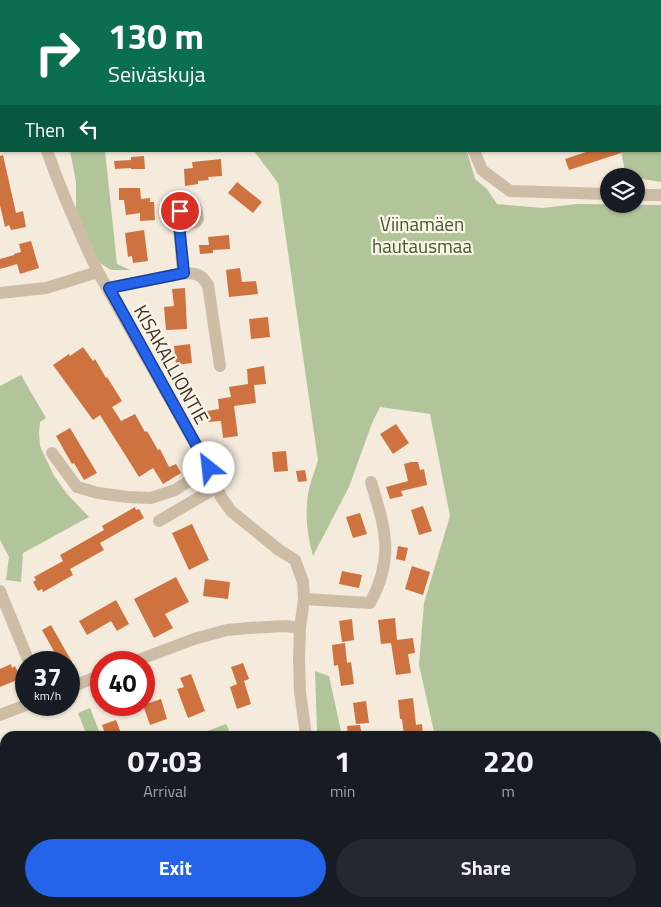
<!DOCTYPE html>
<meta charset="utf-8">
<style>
:root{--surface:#171b24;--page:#242831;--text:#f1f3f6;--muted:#9ea1a6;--accent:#2563eb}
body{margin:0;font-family:"Titillium Web",sans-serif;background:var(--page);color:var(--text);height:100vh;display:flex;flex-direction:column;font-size:19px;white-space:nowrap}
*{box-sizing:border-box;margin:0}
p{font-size:16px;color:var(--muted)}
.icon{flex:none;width:28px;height:28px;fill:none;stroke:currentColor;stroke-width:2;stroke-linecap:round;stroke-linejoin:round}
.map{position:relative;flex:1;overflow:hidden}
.panel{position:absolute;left:0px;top:731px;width:661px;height:176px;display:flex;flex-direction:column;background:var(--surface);border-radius:15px 15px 0 0;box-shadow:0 1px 4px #0004}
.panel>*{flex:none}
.top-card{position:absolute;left:0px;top:0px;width:661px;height:152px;box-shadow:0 1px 4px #0004;background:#0b6e4f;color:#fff;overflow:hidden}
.fabs{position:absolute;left:600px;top:168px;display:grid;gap:10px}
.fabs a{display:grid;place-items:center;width:45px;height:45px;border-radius:50%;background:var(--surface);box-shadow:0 1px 4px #0004;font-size:25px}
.speed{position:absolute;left:15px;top:651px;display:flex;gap:10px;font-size:25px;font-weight:700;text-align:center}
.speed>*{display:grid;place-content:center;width:65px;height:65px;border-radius:50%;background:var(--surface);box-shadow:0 1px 4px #0004;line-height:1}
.speed small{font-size:12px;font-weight:400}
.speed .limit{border:8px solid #d22;background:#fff;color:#111}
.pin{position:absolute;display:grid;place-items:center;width:42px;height:42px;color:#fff;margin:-21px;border:2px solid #fff;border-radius:50%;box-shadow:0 1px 5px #0007}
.me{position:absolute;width:55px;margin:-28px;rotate:331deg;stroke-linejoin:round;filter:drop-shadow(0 0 4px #0008)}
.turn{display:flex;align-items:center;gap:18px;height:105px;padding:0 25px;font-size:22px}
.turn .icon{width:65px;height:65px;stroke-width:2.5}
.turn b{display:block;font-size:35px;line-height:42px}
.then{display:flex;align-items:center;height:48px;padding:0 25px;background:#0003;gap:10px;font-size:19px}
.eta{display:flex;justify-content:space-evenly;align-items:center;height:85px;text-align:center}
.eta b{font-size:30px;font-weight:700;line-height:35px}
.button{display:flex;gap:10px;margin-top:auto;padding:10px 25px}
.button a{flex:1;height:58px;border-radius:30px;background:var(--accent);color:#fff;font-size:20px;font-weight:700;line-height:58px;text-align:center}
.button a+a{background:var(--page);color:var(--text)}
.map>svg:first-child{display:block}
.green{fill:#b1c49a}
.building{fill:#ce733f}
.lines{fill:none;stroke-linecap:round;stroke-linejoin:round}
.minor{stroke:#cdbda6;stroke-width:12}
.route-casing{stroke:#184099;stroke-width:12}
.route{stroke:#2563eb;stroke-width:9}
.labels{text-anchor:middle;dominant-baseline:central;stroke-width:4.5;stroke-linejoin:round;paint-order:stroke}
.park-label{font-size:19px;fill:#42592a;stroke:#fbf5e8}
.street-label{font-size:19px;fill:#392f28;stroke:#fbf5e8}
</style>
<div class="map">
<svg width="661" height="907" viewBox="0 0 661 907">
<rect width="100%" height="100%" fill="#f4ebdc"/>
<!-- green -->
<path class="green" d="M229,0H372V1H224Z
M554,0H661V182L636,178V176H626L621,151H660V1H554Z
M70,151H105L117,264L130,270H111L97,261L76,210V182Z
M254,151H467L475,179L487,189L497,204L542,208L577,204L661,205V907H451L448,903L656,902V736H435L419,665L424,603L450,516L430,414L380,407L372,423L349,487L313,556C307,535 305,515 308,494C310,482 315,471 318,460L278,183Z
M21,375L46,418L40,422L39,433L40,446L53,474L67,494L89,517L23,553L21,582L6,580L9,557L0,540V386Z
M315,671L329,676L342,736H318L317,729Z
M90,708L101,736H87L78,713Z
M226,724L229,730L223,736H194Z
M149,902H297V903L290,907H142Z"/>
<!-- building -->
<path class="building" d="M589,151H621V153L569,170L565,159Z
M3,155L16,213L23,211L26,227L11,230L9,225L5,227L0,205V156Z
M144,156L145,169H131V168L115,169L114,161L131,160V157Z
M221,159L222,176L208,177L209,180L198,181V184L185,186L184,169L193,168L192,162Z
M237,182L262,202L253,213L228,193Z
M119,188H140L141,199L150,198V202H154L155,220L140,221V213L126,215L124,200H119Z
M144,230L148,261L133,263L132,256L128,257L125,233Z
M229,235L230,249L213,250V253L200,254L199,245H209L208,237Z
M31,241L39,268L20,274L17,264L0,269V259L14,255V254L21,252L19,244Z
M240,268L242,282L256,281L258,294L229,297L226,270Z
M185,288L187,329L166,330L164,307L174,306L172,289Z
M268,317L270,337L251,339L249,319Z
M190,344L192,363L176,365L174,346Z
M83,347L93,361L95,359L106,378L107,377L122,401L112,407L121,421L135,414L145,432L147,431L158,450L160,449L169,467L176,464L181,473L163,484L153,468L139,477L100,415L93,420L53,365L69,354L70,356Z
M264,366L266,384L254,385L256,403L234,406L238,436L223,438L221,421L208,422L207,411L219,409L218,399L231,397L229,387L248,384L247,369Z
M396,424L409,443L393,454L380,434Z
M70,428L97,473L84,480L74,463L72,464L56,436Z
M286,451L288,471L274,472L272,452Z
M411,462H418L420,470L424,469L427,485L401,491L403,496L390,499L386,487L408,481L404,464Z
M305,470L307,481L298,482L296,471Z
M423,506L432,531L419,535L411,510Z
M135,507L136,510L139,509L144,518L100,543L104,550L70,569L73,575L43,592L42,589L38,591L33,582L36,580L34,577L63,561L60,555L104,530L102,526Z
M360,513L367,534L353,538L346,517Z
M192,524L209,560L189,570L172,533Z
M398,546L408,548L405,561L396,559Z
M412,566L430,572L423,595L405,589Z
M342,571L362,575L359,588L339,584Z
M176,577L189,602L165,614L173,628L154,638L134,599Z
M205,579L230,582L228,599L203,596Z
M116,600L129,624L117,631L111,621L87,635L79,621Z
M395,618L397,640L413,638L415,653L408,654L411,673L396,675L391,643L381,644L378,620Z
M352,619L354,640L342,642L339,621Z
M51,625L72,662H60L42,630Z
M345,643L347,663L351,662L354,684L341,686L338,665L334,666L332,645Z
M243,663L249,679L244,681L251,704L237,709L230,687L237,684L231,667Z
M11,664L12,668L15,666L19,675L16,677L17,680L0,687V669Z
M191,674L205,711L188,718L177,689L184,687L180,678Z
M413,698L416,725L422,724L423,736H404L402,719H400L398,700Z
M161,699L167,719L150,725L143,705Z
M366,701L369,723L356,724L353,703Z
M116,720L122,736H106L102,725Z
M360,725L362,736H348L347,726Z"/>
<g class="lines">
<!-- minor -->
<path class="minor" d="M0,0L1,3
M152,0L153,1
M430,0V1
M0,14H1
M47,151C62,193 79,232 98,272L209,468L221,497L231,511L279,550L295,560L303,582L304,599L300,628L299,659L300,692L306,736
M474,151L482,170L510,191L609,194
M636,195H661
M179,226L196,222L198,219L196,209L190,207H184L178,213L183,273
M109,288L183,273C196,273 201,274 208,285L220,366
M0,293L46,288L98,272
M52,453L77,487L98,493L128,497L151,498L175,490L209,468
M159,521L217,487
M0,591L29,662
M304,599L370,603C395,557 385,528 371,482
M133,662L194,639L227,630L248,628L286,626L300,628
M69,688L101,675
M0,715L26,705
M432,902L435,907
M411,907L417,902"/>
</g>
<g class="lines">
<!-- route casing -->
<g class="route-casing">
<path id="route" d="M180,211L178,214L184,273L109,288L209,468"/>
</g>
<!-- route -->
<use href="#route" class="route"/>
</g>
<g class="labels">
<!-- park labels -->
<g class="park-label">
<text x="422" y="223">Viinamäen<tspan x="422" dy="22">hautausmaa</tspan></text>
</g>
<!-- street labels -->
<g class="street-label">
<text transform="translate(172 364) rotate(61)">KISAKALLIONTIE</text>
</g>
</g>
</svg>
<div class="fabs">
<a><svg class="icon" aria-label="layers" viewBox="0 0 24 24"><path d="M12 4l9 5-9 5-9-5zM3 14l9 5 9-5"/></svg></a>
</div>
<div class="speed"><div>37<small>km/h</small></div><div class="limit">40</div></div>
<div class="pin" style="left:180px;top:211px;background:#d93025"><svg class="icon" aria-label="arrive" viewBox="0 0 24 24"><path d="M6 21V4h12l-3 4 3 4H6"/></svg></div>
<svg class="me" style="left:209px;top:468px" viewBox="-20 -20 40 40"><circle r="19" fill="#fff"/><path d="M0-13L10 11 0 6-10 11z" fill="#2563eb"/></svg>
<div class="top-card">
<div class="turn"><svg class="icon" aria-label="right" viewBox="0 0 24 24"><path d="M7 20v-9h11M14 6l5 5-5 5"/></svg><div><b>130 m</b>Seiväskuja</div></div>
<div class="then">Then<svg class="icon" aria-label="left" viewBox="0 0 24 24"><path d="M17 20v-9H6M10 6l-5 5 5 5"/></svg></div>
</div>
<section class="panel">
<div class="eta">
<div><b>07:03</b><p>Arrival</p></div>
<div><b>1</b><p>min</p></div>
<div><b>220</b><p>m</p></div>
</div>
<div class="button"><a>Exit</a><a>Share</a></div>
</section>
</div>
